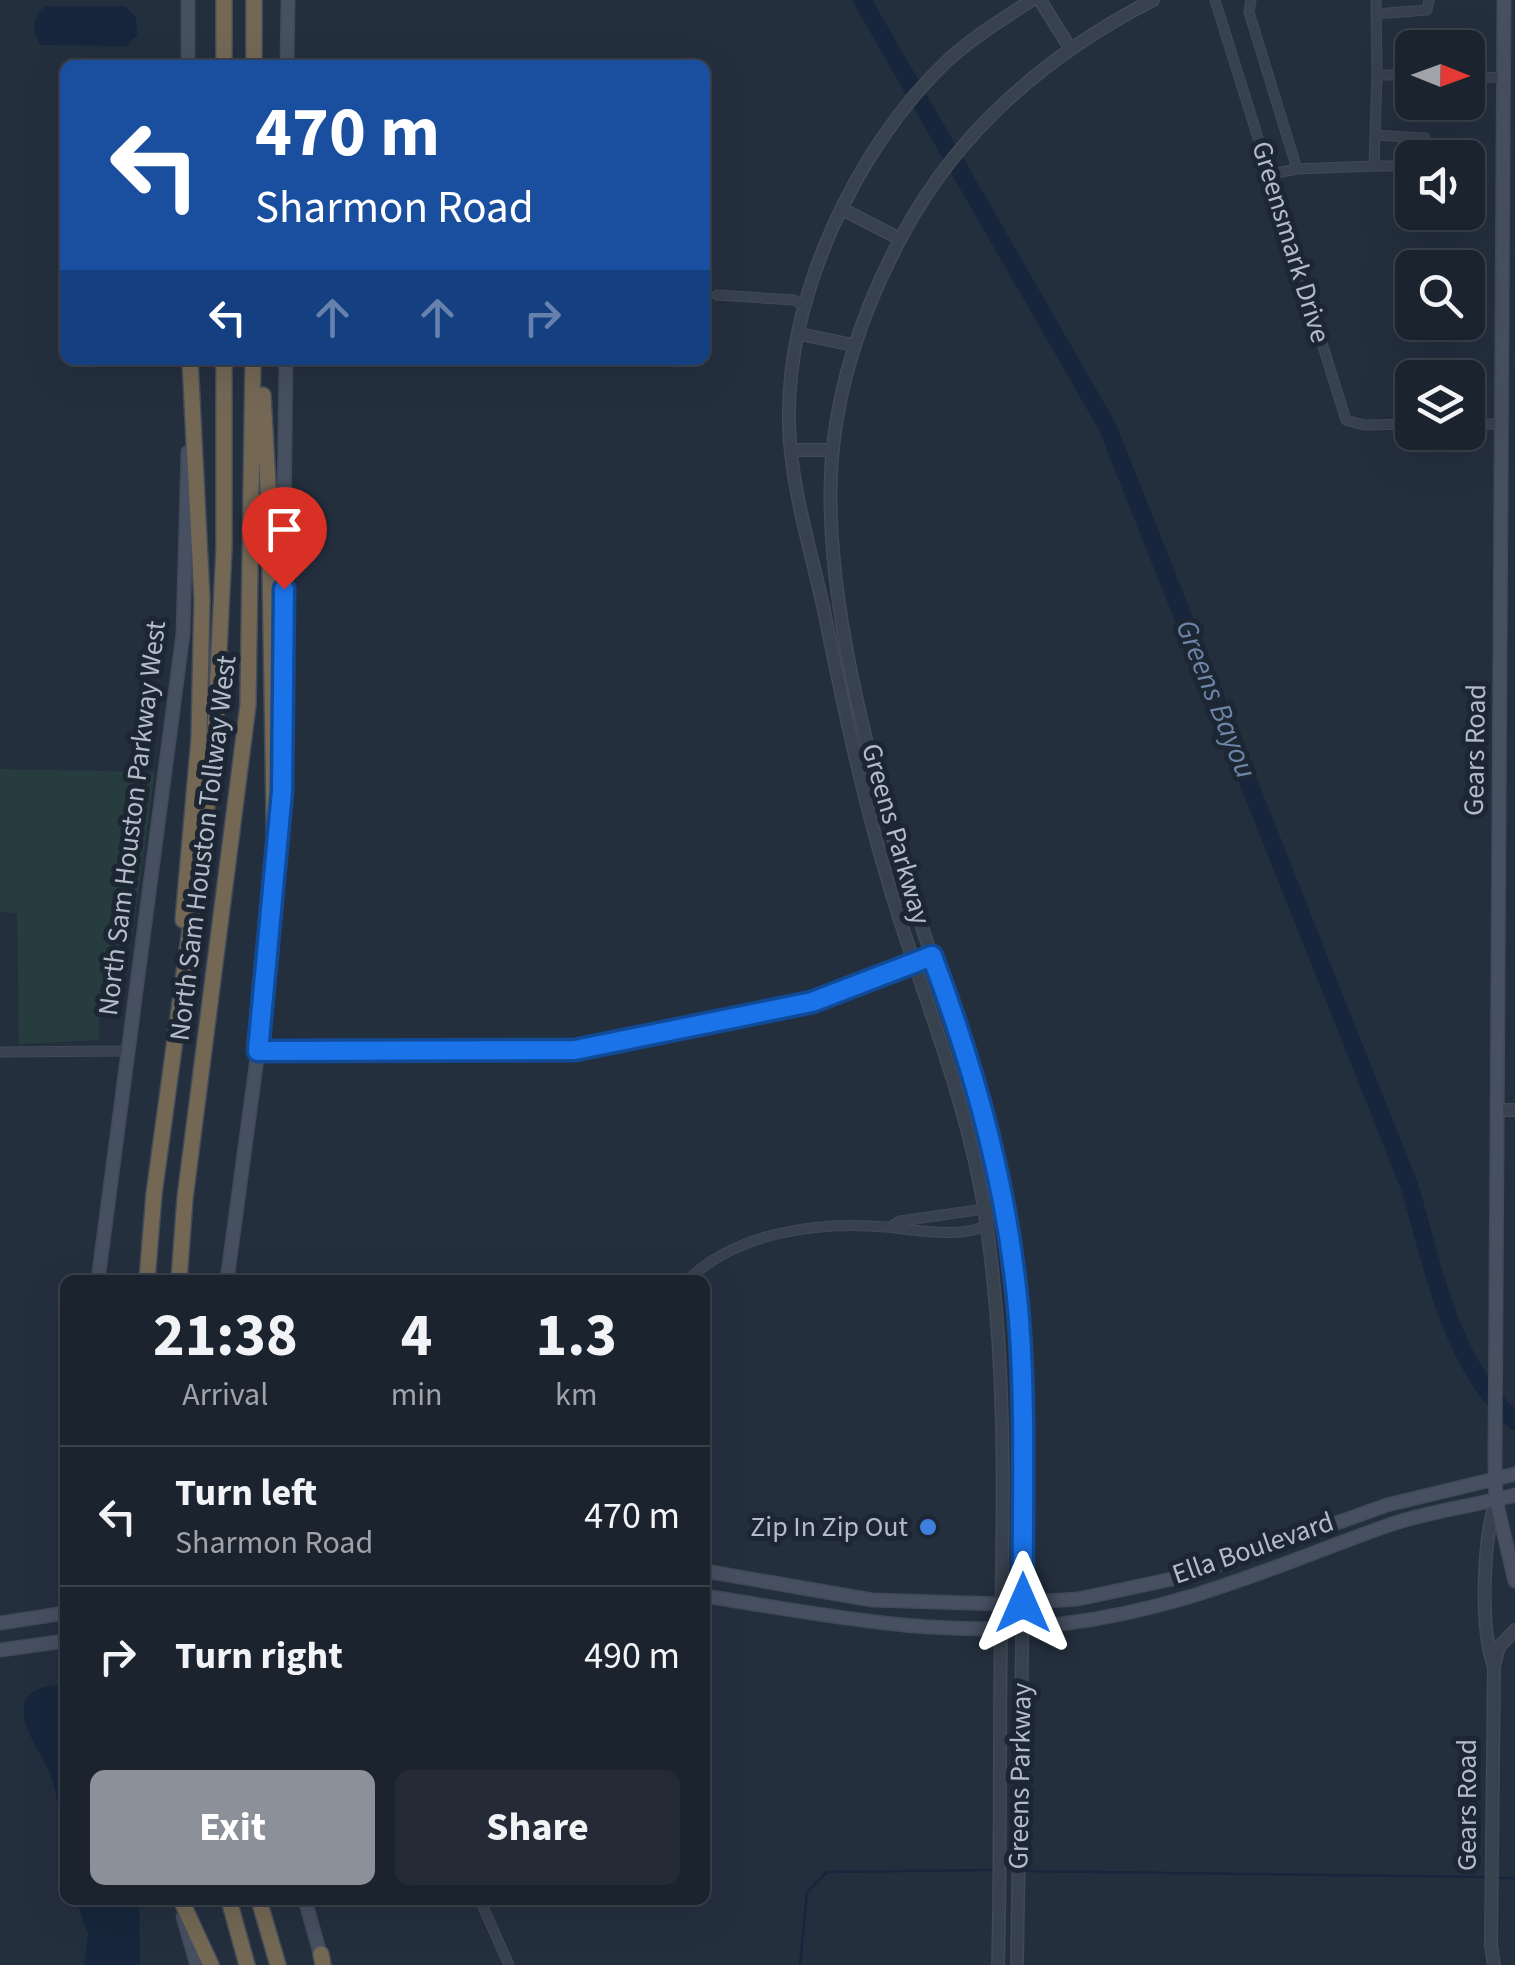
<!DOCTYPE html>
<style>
:root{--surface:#1b232e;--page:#242b36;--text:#f1f3f6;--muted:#a0a4aa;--line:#39404a;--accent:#8c9099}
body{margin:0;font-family:"Source Sans 3",sans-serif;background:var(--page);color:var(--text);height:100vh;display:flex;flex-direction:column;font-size:38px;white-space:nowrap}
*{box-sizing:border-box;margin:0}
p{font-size:32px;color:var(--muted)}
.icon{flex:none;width:55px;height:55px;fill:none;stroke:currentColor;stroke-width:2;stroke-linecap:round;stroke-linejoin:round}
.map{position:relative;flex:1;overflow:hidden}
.panel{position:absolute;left:60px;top:1275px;width:650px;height:630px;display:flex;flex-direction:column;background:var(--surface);border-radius:15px;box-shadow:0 10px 40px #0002,0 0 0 2px var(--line)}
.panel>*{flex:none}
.top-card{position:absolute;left:60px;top:60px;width:650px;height:305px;border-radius:15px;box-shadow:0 10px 40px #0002,0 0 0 2px var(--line);background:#1a4fa0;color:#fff;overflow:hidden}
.needle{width:65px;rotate:91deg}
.controls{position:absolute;left:1395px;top:30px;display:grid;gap:20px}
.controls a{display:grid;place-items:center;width:90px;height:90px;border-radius:15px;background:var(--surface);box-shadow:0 10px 40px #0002,0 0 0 2px var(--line);font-size:50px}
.pin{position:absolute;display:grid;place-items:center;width:85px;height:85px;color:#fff;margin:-102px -42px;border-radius:50% 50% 50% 0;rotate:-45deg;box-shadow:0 0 10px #0007}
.pin .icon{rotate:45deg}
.me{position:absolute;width:110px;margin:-55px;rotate:0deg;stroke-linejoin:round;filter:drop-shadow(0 0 8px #0008)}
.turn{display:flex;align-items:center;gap:35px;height:210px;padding:0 30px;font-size:45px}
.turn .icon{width:130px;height:130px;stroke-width:2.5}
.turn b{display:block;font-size:70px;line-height:85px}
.lanes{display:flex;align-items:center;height:95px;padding:0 30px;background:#0003;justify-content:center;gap:50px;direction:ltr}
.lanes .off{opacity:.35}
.eta{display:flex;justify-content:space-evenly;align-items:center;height:170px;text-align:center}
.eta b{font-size:60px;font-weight:700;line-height:70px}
.primary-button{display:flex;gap:20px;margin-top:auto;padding:20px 30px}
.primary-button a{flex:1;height:115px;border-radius:15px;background:var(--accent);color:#fff;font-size:40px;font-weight:700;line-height:115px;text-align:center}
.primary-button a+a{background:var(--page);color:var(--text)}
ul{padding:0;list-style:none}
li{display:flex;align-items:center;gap:30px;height:140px;padding:0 30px;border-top:2px solid var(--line)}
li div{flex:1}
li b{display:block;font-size:38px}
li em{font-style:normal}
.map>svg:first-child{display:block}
.green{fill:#263c3f}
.water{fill:#17263c}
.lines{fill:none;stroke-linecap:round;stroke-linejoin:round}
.stream{stroke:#17263c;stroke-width:2.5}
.river{stroke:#17263c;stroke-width:18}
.minor-casing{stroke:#414a57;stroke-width:11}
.tertiary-casing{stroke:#414a57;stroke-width:14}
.secondary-casing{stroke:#414a57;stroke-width:15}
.motorway-casing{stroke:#434c59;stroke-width:18}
.minor{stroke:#38414e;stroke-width:9}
.tertiary{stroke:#38414e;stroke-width:11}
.secondary{stroke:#465061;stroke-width:12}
.motorway{stroke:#746855;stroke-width:15}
.route-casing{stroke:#114b97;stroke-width:25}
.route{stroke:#1a73e8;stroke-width:18}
.shop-dot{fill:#3f7fe0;stroke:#1d2633;stroke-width:4}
.labels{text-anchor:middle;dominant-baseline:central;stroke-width:10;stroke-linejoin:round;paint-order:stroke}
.street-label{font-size:28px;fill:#b4bcc9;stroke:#1d2633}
.poi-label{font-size:28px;fill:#b4bcc9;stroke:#1d2633;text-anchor:end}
.water-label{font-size:30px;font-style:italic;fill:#6d86a8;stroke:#1d2633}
</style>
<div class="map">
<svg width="1515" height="1965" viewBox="0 0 1515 1965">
<rect width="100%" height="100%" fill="#242f3e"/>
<!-- green -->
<path class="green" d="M0,769L155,772L132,937L100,987L99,1040L19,1044L17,913L0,912Z"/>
<!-- water -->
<path class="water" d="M46,6H125L136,17L137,36L126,46L41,45C31,33 32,14 46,6Z
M65,1686V1876C59,1842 62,1809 51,1776C43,1754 19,1728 25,1703C29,1688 52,1684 65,1686Z
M76,1900H139L140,1965H84L88,1934Z"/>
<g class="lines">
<!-- stream -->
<path class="stream" d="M1021,1871L1488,1877
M1496,1878H1515
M800,1965L807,1892L827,1872L993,1870"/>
<!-- river -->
<path class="river" d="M862,0L1107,426L1410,1188C1433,1266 1451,1366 1515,1421"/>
<!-- minor casing -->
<g class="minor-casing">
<path id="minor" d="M1215,0L1346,420L1364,425L1412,424
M1251,0L1249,12L1297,169L1271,174
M1376,0L1377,75H1412
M1376,14L1427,10L1429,0
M1468,76L1503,78
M1375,135L1425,138L1428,158
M1374,166H1412
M1297,169L1374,166L1377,75
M717,295L794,300L806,306
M1468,424H1502
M258,1051H571L811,1002L932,956
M0,1052L127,1051
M890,1227L900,1221L984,1209L1005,1215
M688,1280C737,1232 819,1221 886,1227C925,1231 971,1242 1005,1215
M705,1395H706
M480,1900L509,1965"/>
</g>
<!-- tertiary casing -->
<g class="tertiary-casing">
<path id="tertiary" d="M1040,0L1070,48
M842,209L900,239
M800,334L853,345
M792,450H833
M1497,1110H1515
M1493,1664C1480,1625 1483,1539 1496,1501
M998,1965C1001,1854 999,1742 1001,1631C1004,1491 1006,1353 985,1214C969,1110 930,1014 898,914C867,817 846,719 826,620C813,556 791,491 789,425C785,299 856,147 947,61C973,37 1003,19 1032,0
M1017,1965C1019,1816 1023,1667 1023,1518C1022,1433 1025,1348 1013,1263C1003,1197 991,1130 971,1066C960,1028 945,992 932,956C882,815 817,595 833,447C841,371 866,303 902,236C958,130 1048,54 1153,0
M1494,1965L1491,1945L1494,1666L1499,1647L1515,1630"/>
</g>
<!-- secondary casing -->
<g class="secondary-casing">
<path id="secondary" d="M1504,0L1495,1462L1496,1501L1515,1581
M188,65V0
M287,65L288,0
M280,821L286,360
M98,1280L183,634L188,452
M227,1280L258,1051L275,865
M705,1571L872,1600L1002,1604L1078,1599L1191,1575L1387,1505L1515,1474
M705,1596C826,1615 937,1639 1061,1624C1185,1609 1274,1566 1389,1525C1429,1511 1474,1506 1515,1495
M0,1623L65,1613
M0,1650L65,1641
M305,1900L322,1960
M183,1917L197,1965"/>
</g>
<!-- motorway casing -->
<g class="motorway-casing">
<path id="motorway" d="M224,65V0
M254,65V0
M263,395L269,504L275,871
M183,920L199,739L202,599L190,360
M147,1280L154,1194L214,754L224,548V360
M179,1280L185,1198L248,705L253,360
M181,1900L211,1965
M229,1900L247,1965
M259,1900L278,1965
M321,1954L323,1965"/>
</g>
<!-- minor -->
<use href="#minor" class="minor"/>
<!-- tertiary -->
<use href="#tertiary" class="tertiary"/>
<!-- secondary -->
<use href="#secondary" class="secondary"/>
<!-- motorway -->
<use href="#motorway" class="motorway"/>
</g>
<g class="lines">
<!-- route casing -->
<g class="route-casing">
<path id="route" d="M284,589L282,791L258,1051L575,1050L812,1002L932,956C976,1074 1009,1193 1019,1319C1026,1413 1022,1508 1023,1603"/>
</g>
<!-- route -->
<use href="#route" class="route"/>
</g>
<!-- markers -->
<circle class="shop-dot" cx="928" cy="1527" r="10"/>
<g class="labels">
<!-- street labels -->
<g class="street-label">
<text transform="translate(1291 242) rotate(73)">Greensmark Drive</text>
<text transform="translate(1475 750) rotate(-89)">Gears Road</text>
<text transform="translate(132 818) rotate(-83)">North Sam Houston Parkway West</text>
<text transform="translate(896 834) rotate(74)">Greens Parkway</text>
<text transform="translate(203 848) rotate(-83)">North Sam Houston Tollway West</text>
<text transform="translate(1253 1548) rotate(-19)">Ella Boulevard</text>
<text transform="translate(1020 1776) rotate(-89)">Greens Parkway</text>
<text transform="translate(1467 1805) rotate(-90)">Gears Road</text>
</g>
<!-- poi labels -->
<g class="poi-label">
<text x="908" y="1527">Zip In Zip Out</text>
</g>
<!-- water labels -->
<g class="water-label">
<text transform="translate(1216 699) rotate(68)">Greens Bayou</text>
</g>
</g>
</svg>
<div class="controls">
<a><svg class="needle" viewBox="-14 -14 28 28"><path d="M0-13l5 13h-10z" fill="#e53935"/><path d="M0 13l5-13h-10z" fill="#a0a4aa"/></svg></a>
<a><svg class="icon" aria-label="sound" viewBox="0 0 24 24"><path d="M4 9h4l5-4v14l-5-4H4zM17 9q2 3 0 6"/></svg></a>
<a><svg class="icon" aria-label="search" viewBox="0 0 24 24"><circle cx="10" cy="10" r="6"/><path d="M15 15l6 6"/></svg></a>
<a><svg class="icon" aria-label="layers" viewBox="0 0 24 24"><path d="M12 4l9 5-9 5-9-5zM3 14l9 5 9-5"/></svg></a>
</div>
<div class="pin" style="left:284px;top:589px;background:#d93025"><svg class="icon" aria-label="arrive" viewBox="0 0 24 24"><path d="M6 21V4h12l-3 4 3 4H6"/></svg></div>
<svg class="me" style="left:1023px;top:1603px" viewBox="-20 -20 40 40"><path d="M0-17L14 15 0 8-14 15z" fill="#1a73e8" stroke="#fff" stroke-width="4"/></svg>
<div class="top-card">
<div class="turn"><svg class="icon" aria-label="left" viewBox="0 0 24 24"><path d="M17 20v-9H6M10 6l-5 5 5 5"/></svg><div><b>470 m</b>Sharmon Road</div></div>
<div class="lanes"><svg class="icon" aria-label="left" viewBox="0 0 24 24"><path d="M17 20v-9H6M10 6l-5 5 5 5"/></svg><svg class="icon off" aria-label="ahead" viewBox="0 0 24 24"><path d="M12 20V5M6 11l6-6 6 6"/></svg><svg class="icon off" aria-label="ahead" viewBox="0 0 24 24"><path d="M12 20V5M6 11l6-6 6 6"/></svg><svg class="icon off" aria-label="right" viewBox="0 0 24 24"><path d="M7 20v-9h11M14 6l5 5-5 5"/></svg></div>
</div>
<section class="panel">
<div class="eta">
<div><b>21:38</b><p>Arrival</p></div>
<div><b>4</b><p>min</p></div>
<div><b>1.3</b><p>km</p></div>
</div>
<ul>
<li><svg class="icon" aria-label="left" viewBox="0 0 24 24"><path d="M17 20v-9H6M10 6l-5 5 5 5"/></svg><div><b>Turn left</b><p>Sharmon Road</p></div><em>470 m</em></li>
<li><svg class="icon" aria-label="right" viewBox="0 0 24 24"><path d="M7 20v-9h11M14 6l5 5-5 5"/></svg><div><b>Turn right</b></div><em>490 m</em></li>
</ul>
<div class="primary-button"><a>Exit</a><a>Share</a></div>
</section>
</div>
